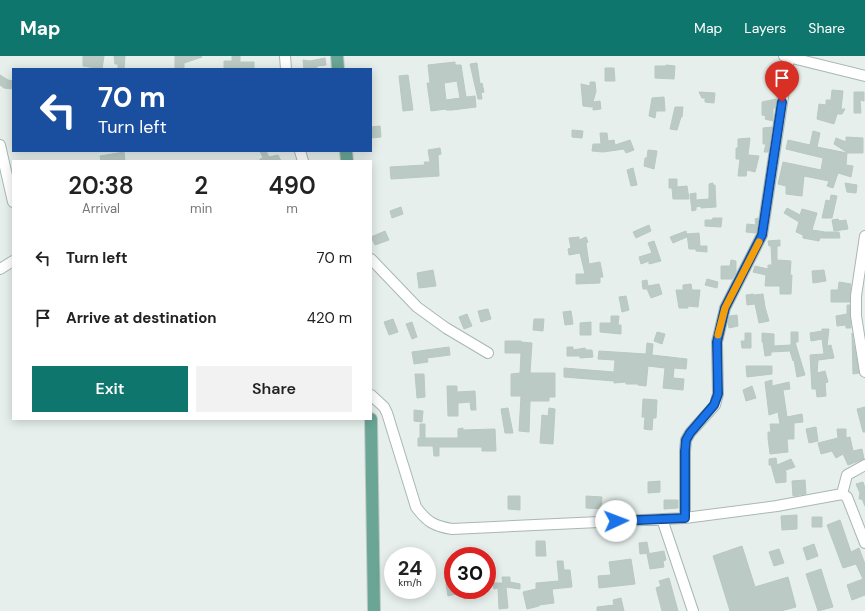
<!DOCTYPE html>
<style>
:root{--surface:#fff;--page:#f2f2f2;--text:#222;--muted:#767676;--accent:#0f766e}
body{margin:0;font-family:"DM Sans",sans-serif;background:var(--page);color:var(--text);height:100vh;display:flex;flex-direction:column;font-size:15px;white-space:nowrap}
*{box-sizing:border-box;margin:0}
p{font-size:13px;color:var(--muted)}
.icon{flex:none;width:22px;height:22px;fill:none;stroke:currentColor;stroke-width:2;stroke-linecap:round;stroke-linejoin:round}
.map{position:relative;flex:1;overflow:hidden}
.drawer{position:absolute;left:12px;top:104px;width:360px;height:260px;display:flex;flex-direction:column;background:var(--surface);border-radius:0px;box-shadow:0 2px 10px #0003}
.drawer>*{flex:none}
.hud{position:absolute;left:12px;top:12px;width:360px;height:84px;border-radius:0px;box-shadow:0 2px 10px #0003;background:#1a4fa0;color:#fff;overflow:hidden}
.speed{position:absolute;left:384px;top:491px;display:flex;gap:8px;font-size:20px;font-weight:700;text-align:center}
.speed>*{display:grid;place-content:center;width:52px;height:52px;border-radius:50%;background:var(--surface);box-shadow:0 2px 10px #0003;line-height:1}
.speed small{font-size:10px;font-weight:400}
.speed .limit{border:6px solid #d22;background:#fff;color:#111}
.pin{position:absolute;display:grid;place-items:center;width:34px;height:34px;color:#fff;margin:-41px -17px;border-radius:50% 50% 50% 0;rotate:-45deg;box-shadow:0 0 4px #0007}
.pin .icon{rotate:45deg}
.me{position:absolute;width:44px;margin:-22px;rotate:88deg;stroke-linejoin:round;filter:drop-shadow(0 0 3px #0008)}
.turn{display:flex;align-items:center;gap:14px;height:84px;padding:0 20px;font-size:18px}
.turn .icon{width:52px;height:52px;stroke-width:2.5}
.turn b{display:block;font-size:28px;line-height:34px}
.eta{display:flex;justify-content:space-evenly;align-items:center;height:68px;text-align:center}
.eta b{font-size:24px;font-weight:600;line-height:28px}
.primary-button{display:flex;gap:8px;margin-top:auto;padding:8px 20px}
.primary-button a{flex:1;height:46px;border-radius:0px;background:var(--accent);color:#fff;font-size:16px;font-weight:600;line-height:46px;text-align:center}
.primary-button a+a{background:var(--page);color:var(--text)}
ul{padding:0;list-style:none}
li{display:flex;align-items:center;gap:12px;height:60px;padding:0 20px}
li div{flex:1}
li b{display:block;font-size:15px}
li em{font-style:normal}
header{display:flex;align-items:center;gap:24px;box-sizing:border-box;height:56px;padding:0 20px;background:var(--accent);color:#fff}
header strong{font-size:19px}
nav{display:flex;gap:22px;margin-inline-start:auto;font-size:14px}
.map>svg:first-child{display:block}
.building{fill:#bbcac4;stroke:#b8c9c2;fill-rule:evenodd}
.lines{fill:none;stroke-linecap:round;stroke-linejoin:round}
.minor-casing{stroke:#a8b8b2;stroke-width:12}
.major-casing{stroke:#c2cac8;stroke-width:14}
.minor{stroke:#fff;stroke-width:10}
.major{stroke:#6aa596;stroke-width:12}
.route-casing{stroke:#114b97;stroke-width:10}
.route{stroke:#1a73e8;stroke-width:7}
.slow{stroke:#f59e0b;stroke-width:7}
</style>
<header>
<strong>Map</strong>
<nav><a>Map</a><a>Layers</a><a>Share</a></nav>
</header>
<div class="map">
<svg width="865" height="555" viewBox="0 0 865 555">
<rect width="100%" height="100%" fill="#e6efeb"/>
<!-- building -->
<path class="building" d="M83,0H104L102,13L83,10Z
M114,0H125L124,13H118V8H115Z
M175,0H201L202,1L184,7V12L175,13Z
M232,0H240V6H254V13H224V5H232Z
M325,2L326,9L317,10V13H304L303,4L310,5Z
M455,6V9H461L466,41L475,40L476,51L452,54H446V53L431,55L427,27H430L428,9ZM457,25L460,42L446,44L444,27Z
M477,7L480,28L482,27L484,36L481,37L482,43H478L470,8Z
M666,9L675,10L674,23L655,22V10H666Z
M605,12H614L615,25H605Z
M0,19L8,24L13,25V33L4,32L0,29Z
M408,19L413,54L403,55L399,20Z
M590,26H595L596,35L593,46L600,45L601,53L593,54V49L592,51L583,50L581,28L590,30Z
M832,34L843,35L841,53H845L842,58H837L834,68L817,63L819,48L826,49V44H831Z
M699,36L715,37L714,47L705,46V42H702Z
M854,36H864V45L860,44L861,57H854Z
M664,41L665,55H656L655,62L649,60L652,42Z
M776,43L775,52H773V65L765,63L766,60L762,59V46Z
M675,51H683L682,61H681L677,74L670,73Z
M380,70L381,81L371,82V71Z
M772,71L768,96H764L766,88H763V72Z
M572,74L583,75L582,82L572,81Z
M813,75L820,77L817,91L847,97L846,109L853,110L851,121L838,117L833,132L827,130L829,125L804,120L802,140L786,138V130L778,128L783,106L821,114L823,102L786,93L788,84L810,89Z
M600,77H607L608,85L614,84L615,89L630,84L634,94L626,97L624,93L603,96L592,95L593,88H601Z
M846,81L863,82V97H848L834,88L836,82L846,86Z
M750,82L748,99L759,100L755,116L747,114L746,120H738L740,103H736V92H738V83Z
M440,92L441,98L438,99L439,120L391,123L390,111L425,109L424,106H430L428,94Z
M648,94L657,95L654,113L644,110L645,102H647Z
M260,95H266L269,101L278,99L281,105H260V103L263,102Z
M124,96L125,105H101L100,100Z
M633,112L637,129L631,130L627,114Z
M669,123H677V131L687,130L689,143H673L672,132H676H669Z
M713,127V129H715L716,151L701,152V150L696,151V154L692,155L690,138L696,137V144L709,143V128Z
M845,127L857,129L856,137L847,136Z
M831,139L837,140L832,162H822L826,144L830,145Z
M401,151L403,158L392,162L390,155Z
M787,152L800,159L802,153L817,157L812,174L825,176H839L840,182H820L819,185L803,182V179L796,176L799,166L784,157Z
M713,162H722L721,171L705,170V164H712Z
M758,162L756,177L746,176L747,168L756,169L755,163Z
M838,163L839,165L846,164L848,173L834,175L832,164Z
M649,169L651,175L636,182L633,176Z
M385,175L389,184L375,189L371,181Z
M686,175L687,181L673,187L670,181Z
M699,177L700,190H707V196L696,195V193H689L687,178Z
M579,181V184L586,181L588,186L586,187L589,208L600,206L603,221H600V227L576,228V218H585L580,197L569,199L568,193L571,192L569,182Z
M780,184V190H777V204L791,205L790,219H792L791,238H780V230H765L766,219L753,216L755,210L768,213V209H772L771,190H769L768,185Z
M654,185L661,205L649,208V205L641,208L639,201L652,197L648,187Z
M731,204L736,205V216L732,223H721V210H730Z
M433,214L436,230L419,232L417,217Z
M824,214L826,225L813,227L812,215Z
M707,223L718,226L717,232L705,229Z
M647,224L648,230L659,228L662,238L651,242L647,233H643L642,225Z
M839,226L851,228L850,246H831V234H838Z
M691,228L692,234H700L698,251L688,250V252H679L676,234H683V229Z
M753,238L754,239L763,238L765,251L769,265L759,267L755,248L747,249L746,239Z
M626,240L629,254L622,256L619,241Z
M847,249H850L851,272H846V269L837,270L836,260L847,258Z
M488,253L491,263L481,266L478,255Z
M571,255L573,268L565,269L563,256Z
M467,258L472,270L464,273L459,261Z
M737,259L738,270L729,272L728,266L730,260Z
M611,260H619L618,269H621V278L600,276V267H611Z
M393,263L398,276L389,279L384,266Z
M534,263H544L543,275L533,274Z
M412,266L417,281L412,283L406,268Z
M591,266V279H580V267Z
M822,273H829L827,290L831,289L834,302L818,304L817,317L825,315L828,326L825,327L826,340L817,341L816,333H812L810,299L824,298L822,283L811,285L810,277L822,275Z
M657,276L665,278L662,288L654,285Z
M791,276H798V286H795L805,319L797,321L794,304L793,305L790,295L771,296V299L765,300L763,286H762V277L774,278V290L791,289Z
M745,277H751V292H742L741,285H745Z
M852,277L859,317L853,318Z
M505,285H521V286L532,287L530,317H555V341H549V345H530L529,376L519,375L521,340H511V318L520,317L521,297H505Z
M647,287L653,288L652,299L687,303L686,313L674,312L673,322L684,323L683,334L663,332L665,312L648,310L646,330L638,329V328H626V326L614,327V325L564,321V312L614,316L615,304L598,303L599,295L646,298Z
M449,291L450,299L427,302L428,306L414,308L412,296Z
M567,291H573V294L585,292L586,294H592L593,301L580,302V300H567Z
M746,310H772V318L747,321Z
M415,318H424L425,341L417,342Z
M772,324V330L789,326L790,333L783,334L787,361L802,358L803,366L794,367V383H787L788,396L770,398L768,382V376H771L770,368H780L778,356L769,359L765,326Z
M447,330H457V336L475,335L476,354H471L470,346L458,347V360H448Z
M752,330L756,342L746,345L743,334Z
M643,343L657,344L656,362H653L652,374L644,373L645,361H642Z
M865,351V376H863L857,353Z
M508,352L513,377H505L501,353Z
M549,352L555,353L553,388L540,387L542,359L548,360Z
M414,354L423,355L422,366L414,365Z
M420,368H425V382H458V373L463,372V374L495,373L496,395H482V391H439V400H434L433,390H418V382H420Z
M816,371L818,385L809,387L806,373Z
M837,373H846V382L850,381L853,395L862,393L864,403L848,409L843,398L836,402L832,395L821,398L818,387L838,382Z
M776,402L777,409L791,403L795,411L786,414L785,416H786V426L776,427L771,409H769V403Z
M805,424L806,438L793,440L792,425Z
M660,425V436L648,437V426Z
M863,426L865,432V450L862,443H859L860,437L856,428Z
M508,440H520V454L508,453Z
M586,440L602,441L601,453L586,452Z
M664,444H678V452L664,453Z
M797,459V473L782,474L781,460Z
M812,461H822V471H812Z
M840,464L851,496L859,492L865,508V539L852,544L847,529L863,523L856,508L843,512L827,469Z
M536,485H545L546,500H536Z
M647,486L649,497L640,498L639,487Z
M814,488L818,500L807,504L803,492Z
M742,490L755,531L788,521L796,551L781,555H730L713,500Z
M779,493L784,507L774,510L769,496Z
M664,495L666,504L663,505L664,511L650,513L647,498Z
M631,503L635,528L599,532L598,520L611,519L609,506Z
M557,505H563L564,514H570L572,531L552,533L554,547L539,549V550L527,553L523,536L536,533V527L559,525Z
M821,513L833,551L818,555L806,518Z
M502,521H510V526L520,528V533L506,531L508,552L499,553L498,532L494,533L493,527H503Z
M669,522L678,555H662L656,532L661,530L659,525Z
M453,526V534H464V536L448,540L446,528Z
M621,542L624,555H597V551L614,549L613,544Z"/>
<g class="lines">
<!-- minor casing -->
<g class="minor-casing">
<path id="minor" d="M285,0L286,13
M784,0L865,20
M0,89L13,146
M300,95L303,105
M865,180L856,240V260L865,316
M371,203L417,251L446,272L488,297
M0,213L13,205
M371,339L384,351L387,357L416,451C427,466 434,470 452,473L685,462L777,450L842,438L847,441L865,487
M842,438L847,419L865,409
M685,462V395L686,384L690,377L715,349L718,338L717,286L725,252L762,179L789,1
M662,463L693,555"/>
</g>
<!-- major casing -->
<g class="major-casing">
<path id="major" d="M337,0L338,13
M346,95L347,105
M371,363L374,555"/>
</g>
<!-- minor -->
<use href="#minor" class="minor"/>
<!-- major -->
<use href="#major" class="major"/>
</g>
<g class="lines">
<!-- route casing -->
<g class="route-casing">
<path id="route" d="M616,465L685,462V395L686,384L690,377L714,349L718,338L717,286L725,252L762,179L782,46"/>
</g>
<!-- route -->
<use href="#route" class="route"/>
<!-- slow -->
<path class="slow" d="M718,279L725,252L759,186"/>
</g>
</svg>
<div class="speed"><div>24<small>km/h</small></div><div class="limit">30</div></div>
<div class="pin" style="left:782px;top:46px;background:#d93025"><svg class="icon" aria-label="arrive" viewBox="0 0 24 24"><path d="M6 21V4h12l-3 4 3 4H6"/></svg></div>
<svg class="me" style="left:616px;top:465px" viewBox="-20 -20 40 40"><circle r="19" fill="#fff"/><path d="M0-13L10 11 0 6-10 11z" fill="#1a73e8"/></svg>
<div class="hud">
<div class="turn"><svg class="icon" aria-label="left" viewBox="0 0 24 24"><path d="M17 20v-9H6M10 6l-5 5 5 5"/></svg><div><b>70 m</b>Turn left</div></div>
</div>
<section class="drawer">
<div class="eta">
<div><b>20:38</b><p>Arrival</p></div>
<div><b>2</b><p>min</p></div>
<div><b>490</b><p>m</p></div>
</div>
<ul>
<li><svg class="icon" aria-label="left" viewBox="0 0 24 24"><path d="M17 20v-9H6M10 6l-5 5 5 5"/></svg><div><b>Turn left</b></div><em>70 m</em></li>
<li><svg class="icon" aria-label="arrive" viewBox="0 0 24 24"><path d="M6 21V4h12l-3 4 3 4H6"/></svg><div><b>Arrive at destination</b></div><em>420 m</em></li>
</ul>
<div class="primary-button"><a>Exit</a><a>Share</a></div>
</section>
</div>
